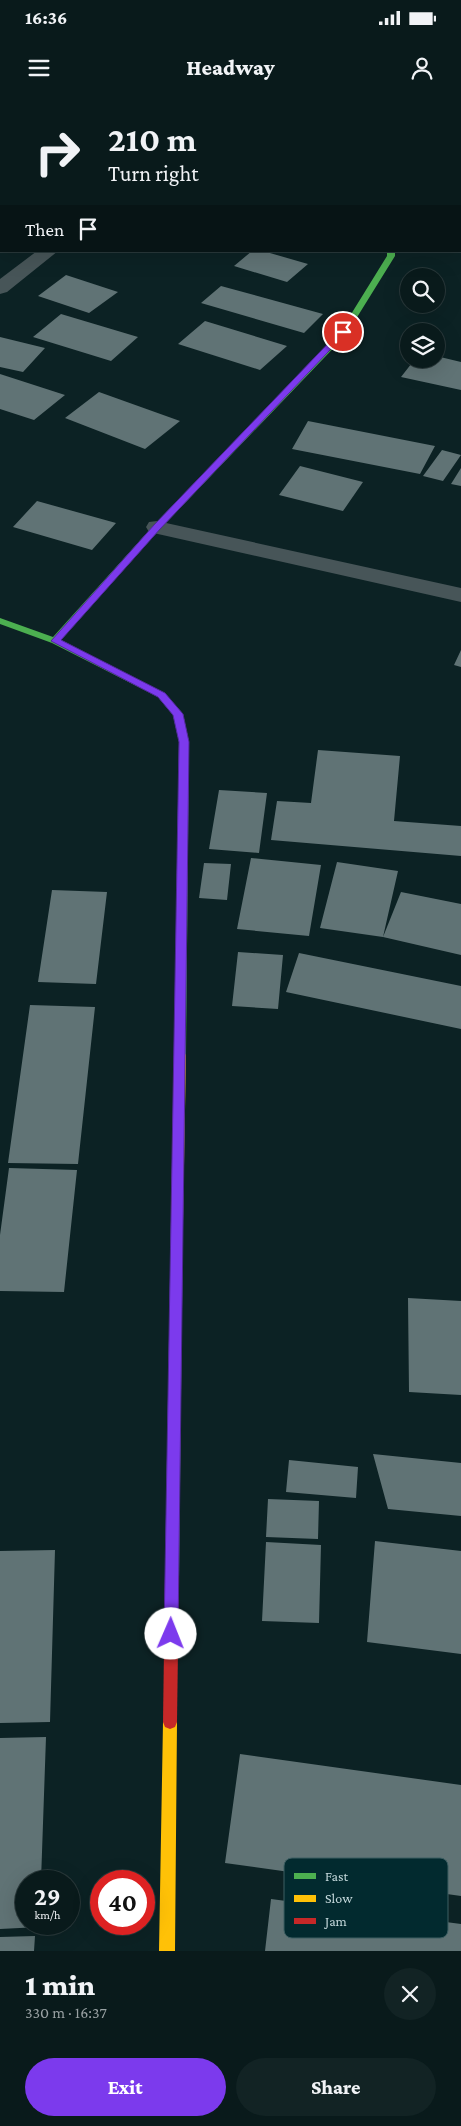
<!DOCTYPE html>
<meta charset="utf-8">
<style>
:root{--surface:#091a1b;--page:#122324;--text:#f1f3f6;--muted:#99a1a3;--line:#29383a;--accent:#7c3aed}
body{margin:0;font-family:"Crimson Pro",serif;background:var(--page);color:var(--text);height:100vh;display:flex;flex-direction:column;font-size:19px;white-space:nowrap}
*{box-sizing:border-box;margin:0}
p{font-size:16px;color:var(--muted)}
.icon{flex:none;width:28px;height:28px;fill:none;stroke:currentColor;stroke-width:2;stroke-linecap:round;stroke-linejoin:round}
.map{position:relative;height:1851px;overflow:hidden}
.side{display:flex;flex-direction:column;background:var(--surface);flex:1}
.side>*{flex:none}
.banner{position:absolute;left:0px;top:0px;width:461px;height:152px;box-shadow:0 5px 20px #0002,0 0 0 1px var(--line);background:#091a1b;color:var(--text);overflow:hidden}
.buttons{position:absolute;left:400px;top:168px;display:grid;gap:10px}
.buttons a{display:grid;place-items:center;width:45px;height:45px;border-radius:50%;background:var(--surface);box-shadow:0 5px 20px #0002,0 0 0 1px var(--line);font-size:25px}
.speed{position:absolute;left:15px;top:1770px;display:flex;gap:10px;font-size:25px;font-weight:700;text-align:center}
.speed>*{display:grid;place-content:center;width:65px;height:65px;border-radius:50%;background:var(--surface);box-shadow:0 5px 20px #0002,0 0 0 1px var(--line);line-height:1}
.speed small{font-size:12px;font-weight:400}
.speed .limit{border:8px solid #d22;background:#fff;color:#111}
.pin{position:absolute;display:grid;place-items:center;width:42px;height:42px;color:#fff;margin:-21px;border:2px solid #fff;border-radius:50%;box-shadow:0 1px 5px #0007}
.me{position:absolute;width:55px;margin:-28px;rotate:1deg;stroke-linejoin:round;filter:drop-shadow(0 0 4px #0008)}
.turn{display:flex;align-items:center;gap:18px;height:105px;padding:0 25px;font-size:22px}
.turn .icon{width:65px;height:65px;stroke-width:2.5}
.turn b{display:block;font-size:35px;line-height:42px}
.then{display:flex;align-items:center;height:48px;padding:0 25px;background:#0003;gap:10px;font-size:19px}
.round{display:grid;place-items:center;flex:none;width:52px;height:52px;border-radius:26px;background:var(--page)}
.headline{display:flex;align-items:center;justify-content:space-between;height:85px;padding:0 25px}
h1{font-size:30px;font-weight:800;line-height:38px}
.primary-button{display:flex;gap:10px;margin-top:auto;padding:10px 25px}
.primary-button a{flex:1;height:58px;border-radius:30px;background:var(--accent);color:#fff;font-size:20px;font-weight:800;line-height:58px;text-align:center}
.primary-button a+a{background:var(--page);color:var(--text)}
.status{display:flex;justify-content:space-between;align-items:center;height:35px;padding:0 25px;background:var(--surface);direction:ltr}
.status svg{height:14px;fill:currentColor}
header{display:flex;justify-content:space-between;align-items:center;height:65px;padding:0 25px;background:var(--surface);font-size:22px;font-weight:800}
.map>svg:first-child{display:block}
.building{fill:#607375}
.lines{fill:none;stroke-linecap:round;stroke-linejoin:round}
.street{fill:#475558;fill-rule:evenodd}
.fast{fill:#4caf50;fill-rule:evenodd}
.slow{fill:#ffc107;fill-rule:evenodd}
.jam{fill:#c62828;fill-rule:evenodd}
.route{fill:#7c3aed;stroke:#51269a}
.key{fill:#022a2f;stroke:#3c5e62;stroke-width:1}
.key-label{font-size:14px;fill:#c3d7da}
</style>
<div class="status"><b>16:36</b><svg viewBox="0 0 49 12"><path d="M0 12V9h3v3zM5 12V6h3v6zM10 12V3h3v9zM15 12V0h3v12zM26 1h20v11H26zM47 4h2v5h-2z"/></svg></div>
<header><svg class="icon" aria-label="menu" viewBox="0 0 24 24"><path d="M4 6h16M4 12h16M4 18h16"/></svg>Headway<svg class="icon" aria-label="person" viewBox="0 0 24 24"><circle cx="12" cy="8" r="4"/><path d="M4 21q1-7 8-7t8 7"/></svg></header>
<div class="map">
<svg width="461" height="1851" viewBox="0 0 461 1851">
<rect width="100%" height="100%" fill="#0c2224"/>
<!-- building -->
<path class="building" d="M252,151H263L308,164L287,182L234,166Z
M66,175L118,192L89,213L38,196Z
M221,186L323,214L304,233L201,203Z
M61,214L138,237L111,261L33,237Z
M205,221L287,246L260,270L178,244Z
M0,237L45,248L23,272L0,267Z
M436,256L461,262V290L401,277L415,259H436Z
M0,274L65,295L34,320L0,309Z
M99,292L180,321L145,349L65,318Z
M308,321L435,346L420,374L292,349Z
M442,350L461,355L443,381L423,376Z
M300,366L363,382L343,411L279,395Z
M461,368V386L451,384Z
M37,401L116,423L92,450L13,427Z
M461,550V567L454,565Z
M318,650L400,656L394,721L461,726V756L271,740L277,701L311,703Z
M219,690L267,693L259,753L209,749Z
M251,758L321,765L309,836L237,829Z
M337,762L398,771L383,837L320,828Z
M204,763L231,764L227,800L199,798Z
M52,790L107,792L96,884L38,882Z
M401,792L461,804V855L383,837Z
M238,852L283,855L278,909L232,906Z
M299,853L461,886V929L286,892Z
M30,905L95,907L78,1064L8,1063Z
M9,1068L77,1070L64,1192L0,1191V1135Z
M408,1198L461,1201V1295L409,1292Z
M373,1354L461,1363V1416L388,1409Z
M289,1360L358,1367L356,1398L286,1392Z
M268,1399L319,1401L318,1439L266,1437Z
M375,1441L461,1451V1554L367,1542Z
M266,1442L321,1445L319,1523L262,1521Z
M55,1450L50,1622L0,1623V1451Z
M46,1637L41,1781H26V1824H39V1827L0,1829V1638Z
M240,1654L461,1685V1796L225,1763Z
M271,1799L461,1824V1851H265Z
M35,1836L34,1851H0V1837Z"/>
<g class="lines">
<!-- street -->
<path class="street" d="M37,151H58L7,192L0,194V179Z
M157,421L461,488V502L149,432L146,427L149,422Z"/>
<!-- fast -->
<path class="fast" d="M387,151H395V156L346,235L160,429L61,540L164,593L183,614L189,642L186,955L184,958H176L174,955L179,642L173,615L158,597L52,543L0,524V518L53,537L154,425L340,232L387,156Z
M177,1116L181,1118L183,1121L179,1477L177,1482L172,1483L167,1482L165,1477L171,1121L173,1118Z"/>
<!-- slow -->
<path class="slow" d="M180,951L184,952L186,955L183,1121L181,1124L177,1126L173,1124L171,1121L174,955L176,952Z
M170,1615L175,1617L177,1622L175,1851H159L163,1622L165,1617Z"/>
<!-- jam -->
<path class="jam" d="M172,1471L177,1472L179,1477L177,1622L175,1627L170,1629L165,1627L163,1622L165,1477L167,1472Z"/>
</g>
<!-- route -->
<path class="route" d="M340,231L347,232L160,429L61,540L165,593L183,614L189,642L178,1534L176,1539L171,1541L166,1539L164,1534L179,642L173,615L158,597L51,541L154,425Z"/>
<!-- legend -->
<rect x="284" y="1758" width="164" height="80" rx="8" class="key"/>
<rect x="294" y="1773" width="22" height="6" fill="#4caf50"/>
<rect x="294" y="1795" width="22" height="7" fill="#ffc107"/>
<rect x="294" y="1818" width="22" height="6" fill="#c62828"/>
<g class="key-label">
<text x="325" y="1781">Fast</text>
<text x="325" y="1803">Slow</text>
<text x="325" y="1826">Jam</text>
</g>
</svg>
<div class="buttons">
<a><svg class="icon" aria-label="search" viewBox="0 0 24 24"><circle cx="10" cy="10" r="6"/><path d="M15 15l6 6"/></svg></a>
<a><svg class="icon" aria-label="layers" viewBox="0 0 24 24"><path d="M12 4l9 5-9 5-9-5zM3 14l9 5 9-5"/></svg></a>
</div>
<div class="speed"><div>29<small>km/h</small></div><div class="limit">40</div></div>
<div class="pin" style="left:343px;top:232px;background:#d93025"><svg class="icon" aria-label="arrive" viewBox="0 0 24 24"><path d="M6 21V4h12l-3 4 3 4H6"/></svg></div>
<svg class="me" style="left:171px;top:1534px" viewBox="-20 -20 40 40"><circle r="19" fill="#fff"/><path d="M0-13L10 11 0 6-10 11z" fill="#7c3aed"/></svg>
<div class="banner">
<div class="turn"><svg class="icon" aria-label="right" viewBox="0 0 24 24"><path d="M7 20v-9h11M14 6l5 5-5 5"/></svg><div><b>210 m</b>Turn right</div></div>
<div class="then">Then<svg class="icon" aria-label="arrive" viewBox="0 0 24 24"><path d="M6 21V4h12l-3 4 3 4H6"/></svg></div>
</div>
</div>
<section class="side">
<div class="headline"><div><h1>1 min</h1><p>330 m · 16:37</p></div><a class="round"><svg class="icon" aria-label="close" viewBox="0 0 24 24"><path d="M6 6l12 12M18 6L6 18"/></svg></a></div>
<div class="primary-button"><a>Exit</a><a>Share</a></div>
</section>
